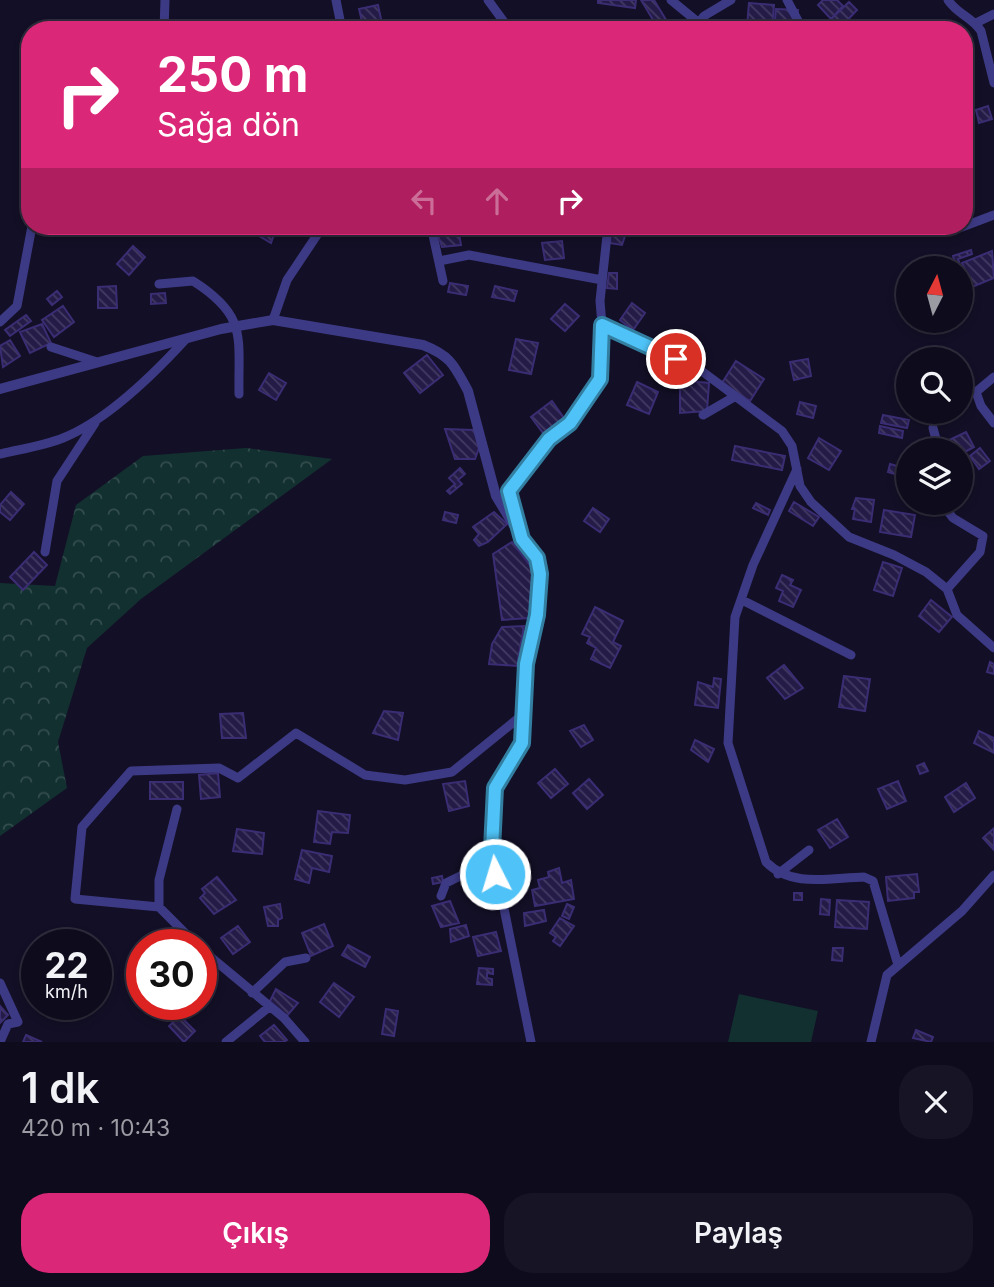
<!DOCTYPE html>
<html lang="tr">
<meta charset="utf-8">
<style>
:root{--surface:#0e0b1c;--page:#171425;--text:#f1f3f6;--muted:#9b9ba3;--line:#2e2b3b;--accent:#db2777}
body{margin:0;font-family:Inter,sans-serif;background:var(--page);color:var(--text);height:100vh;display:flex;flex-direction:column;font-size:26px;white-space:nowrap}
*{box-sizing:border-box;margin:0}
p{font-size:23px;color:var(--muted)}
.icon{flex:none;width:38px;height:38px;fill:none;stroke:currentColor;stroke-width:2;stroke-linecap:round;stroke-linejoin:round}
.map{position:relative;height:1042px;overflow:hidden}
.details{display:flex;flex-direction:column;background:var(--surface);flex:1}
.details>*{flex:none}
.banner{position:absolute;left:21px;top:21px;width:952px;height:214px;border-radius:28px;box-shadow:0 4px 10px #0003,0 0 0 2px var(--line);background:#db2777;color:#fff;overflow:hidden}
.needle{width:46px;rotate:6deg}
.fabs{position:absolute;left:896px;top:256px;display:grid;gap:14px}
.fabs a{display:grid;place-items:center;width:77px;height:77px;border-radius:50%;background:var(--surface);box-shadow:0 4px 10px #0003,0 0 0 2px var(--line);font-size:35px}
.speed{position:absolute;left:21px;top:929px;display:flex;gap:14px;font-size:35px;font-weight:700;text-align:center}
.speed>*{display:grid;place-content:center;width:91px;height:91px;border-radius:50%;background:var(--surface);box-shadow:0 4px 10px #0003,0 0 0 2px var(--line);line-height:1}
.speed small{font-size:18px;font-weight:400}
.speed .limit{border:10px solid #d22;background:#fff;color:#111}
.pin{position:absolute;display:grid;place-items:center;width:60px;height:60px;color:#fff;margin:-30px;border:4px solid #fff;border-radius:50%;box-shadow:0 2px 7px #0007}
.me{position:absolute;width:77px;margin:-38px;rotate:355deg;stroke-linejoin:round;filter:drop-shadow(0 0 5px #0008)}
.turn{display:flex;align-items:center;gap:24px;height:147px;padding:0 21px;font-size:32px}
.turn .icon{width:91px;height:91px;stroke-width:2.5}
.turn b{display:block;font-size:49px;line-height:60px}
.lanes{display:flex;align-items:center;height:66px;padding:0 21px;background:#0003;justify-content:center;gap:35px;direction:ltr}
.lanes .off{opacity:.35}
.round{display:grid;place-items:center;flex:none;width:74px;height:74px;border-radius:28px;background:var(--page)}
.summary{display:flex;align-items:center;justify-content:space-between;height:119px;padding:0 21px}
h1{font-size:42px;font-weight:600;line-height:52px}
.primary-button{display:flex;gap:14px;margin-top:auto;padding:14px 21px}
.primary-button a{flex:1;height:80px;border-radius:28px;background:var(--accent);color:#fff;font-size:28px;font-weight:600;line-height:80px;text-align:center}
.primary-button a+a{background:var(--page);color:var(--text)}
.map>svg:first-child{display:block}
.forest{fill:url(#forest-crowns)}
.garden{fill:#12302f}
.building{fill:url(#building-back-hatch);stroke:#3b2d73;stroke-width:2}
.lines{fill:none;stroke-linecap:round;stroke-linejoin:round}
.minor{stroke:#3d3a85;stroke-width:9}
.tertiary{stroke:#3d3a85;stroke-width:10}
.route-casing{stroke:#337fa1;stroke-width:18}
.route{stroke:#4fc3f7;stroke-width:12}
</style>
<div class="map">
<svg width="994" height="1042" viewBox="0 0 994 1042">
<defs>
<pattern id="forest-crowns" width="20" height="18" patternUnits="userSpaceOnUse" patternTransform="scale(1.75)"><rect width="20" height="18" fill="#12302f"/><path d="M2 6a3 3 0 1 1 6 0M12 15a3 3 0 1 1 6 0" fill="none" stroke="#344d4e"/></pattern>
<pattern id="building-back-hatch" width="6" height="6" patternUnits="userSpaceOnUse" patternTransform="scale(1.75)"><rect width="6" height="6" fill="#241b47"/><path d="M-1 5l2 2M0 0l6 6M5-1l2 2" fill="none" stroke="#433b63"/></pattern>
</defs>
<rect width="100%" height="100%" fill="#130f26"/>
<!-- forest -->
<path class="forest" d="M246,448L332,459L141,599L87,648L58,742L67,788L0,836V583L55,586L76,505L143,456Z"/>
<!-- garden -->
<path class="garden" d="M739,994L818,1011L811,1042H728Z"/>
<!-- building -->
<path class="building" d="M598,0H636L635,8L598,3Z
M641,0H654L668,23L658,28Z
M823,0H837L843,6L831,19L818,5Z
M849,2L857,10L838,30L829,21Z
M749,3L774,5L772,28L747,26Z
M378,5L383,28L364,30L359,9Z
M776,9L798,10L797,30H774Z
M988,106L992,119L979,123L976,110Z
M265,226H277L271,243L259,236Z
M612,226L627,230L622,245L609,243Z
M459,233L461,245L442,247L438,235Z
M562,241L564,258L545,260L542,243Z
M133,246L145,257L129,275L117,264Z
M971,250L972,254L958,259L961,268H956L953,256Z
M992,251L994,278L972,287L962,263Z
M609,273H617V289L607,288Z
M450,283L468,286L466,295L448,292Z
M116,286L117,308H98V287Z
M495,286L517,291L514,301L492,297Z
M57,291L62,297L52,305L47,299Z
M165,293L166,303L151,304V294Z
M632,303L645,313L633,330L620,320Z
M565,304L579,316L565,331L551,319Z
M63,306L74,322L54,337L42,320Z
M26,315L31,321L10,336L5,330Z
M42,324L51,343L30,353L20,332Z
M516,339L538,343L531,374L509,370Z
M10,340L20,356L3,367L0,346Z
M427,355L443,375L420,393L404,373Z
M808,359L811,376L794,380L790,362Z
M736,361L764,379L750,401L722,383Z
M269,373L286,383L276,400L259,390Z
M680,380L709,383L707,411L680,413Z
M637,382L658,392L649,414L627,405Z
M552,401L564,418L543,433L531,417Z
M800,402L816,406L813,418L797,414Z
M883,415L909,420L907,428L881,423Z
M880,426L903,431L902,438L879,433Z
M445,429L474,430L479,448L475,459H455Z
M966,432L974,447L961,454V450H951L947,441Z
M819,438L841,451L829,470L808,458Z
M735,446L785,456L782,470L732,460Z
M980,448L990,461L979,469L970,456Z
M890,464L908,469V478L888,472Z
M460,468L465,474L458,480L462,484L450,494L447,491L455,484L449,478Z
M11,492L24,504L10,520L0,512V505Z
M856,498L874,500L871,522L853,519L855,509H852Z
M794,502L819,517L813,526L789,511Z
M756,503L770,510L768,515L753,508Z
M593,508L609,519L600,532L584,521Z
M884,510L915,515L911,537L880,532Z
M445,512L458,515L456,523L443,520Z
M494,512L507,524L488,542L479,546L474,540L479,534L473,527Z
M512,542L532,568L536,594L529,618L502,620L493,554Z
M34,552L47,565L23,590L10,577Z
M883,562L902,568L893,596L874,590Z
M782,575L793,580L790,585L801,590L793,607L779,601L783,591L776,588Z
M931,600L952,617L939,632L919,616Z
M595,607L623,621L613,642L621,646L610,668L591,659L596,648L587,643L590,637L582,634Z
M524,626L517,666L489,664L492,644L502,627Z
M990,662L994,664V674L987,672Z
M784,665L803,688L785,699L767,678Z
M844,676L870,679L865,711L839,707Z
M714,678L721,679L718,708L695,705L698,682L713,687Z
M384,711L403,713L398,740L373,733Z
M243,713L246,738H222L220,714Z
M584,725L593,740L581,747L570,731Z
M979,731L994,738V753L974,743Z
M695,740L714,749L708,762L691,750Z
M924,763L928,771L920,774L917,766Z
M555,769L568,784L551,798L538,783Z
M218,773L220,797L201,799L199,775Z
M589,779L603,795L587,809L573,793Z
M465,781L469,806L449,811L443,784Z
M898,781L906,801L887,809L878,789Z
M150,782H183V799H150Z
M966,783L975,798L954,812L945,797Z
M318,811L350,815L348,833L332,832L330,844L314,842Z
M837,819L848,837L830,848L818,830Z
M994,828V850L983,838Z
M237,829L264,833L262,854L233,851Z
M302,850L332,856L329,872L312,868L309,883L295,879Z
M559,868L562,883L571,880L574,899L535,906L532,890L540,888L538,880L549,877L548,872Z
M917,874L919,892H914V898L888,901L886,877Z
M442,876L443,882L433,884L432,878Z
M217,877L236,900L214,914L200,898L205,893L202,889Z
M794,893H802V900H794Z
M821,899L830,900L829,915L820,914Z
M837,900L869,902L867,929L835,927Z
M450,901L459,923L441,927L432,906Z
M280,904L282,918L278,920V926H268L264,907Z
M567,904L574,907L569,919L562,916Z
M544,910L546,921L525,926L524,913Z
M560,918L574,926L560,946L553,941L556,937L550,933Z
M324,924L333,946L311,956L302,933Z
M466,925L469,936L451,942L450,929Z
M238,926L250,942L233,954L221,938Z
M496,932L501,951L478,956L473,937Z
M348,945L370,957L365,967L342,955Z
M833,948H843L842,961L832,960Z
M479,968L493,969V974L487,973V978L492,979V985L477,984Z
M334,983L354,997L339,1017L320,1002Z
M276,989L298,1003L286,1017L268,1005Z
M0,1006L8,1015L0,1023Z
M386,1009L398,1011L394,1036L382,1034Z
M180,1016L195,1031L184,1042L169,1026Z
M274,1025L287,1040L284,1042H265L260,1036Z
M916,1030L933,1037L931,1042L913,1038Z
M26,1035L42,1042H23Z"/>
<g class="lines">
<!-- minor -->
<path class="minor" d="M336,0L342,30
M488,0L510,30
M671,0L699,23
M787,0L803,30
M948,0C957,14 972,17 981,31L994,83
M976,23L994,14
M164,30L165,0
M693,30L704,16L731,0
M431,226L443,281
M945,226L962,227L994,215
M439,261L469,255L602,280
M159,284L193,281C248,316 238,337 239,394
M273,320L287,280L323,226
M0,322L17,306L32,226
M602,325L703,372L782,431L792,446L800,486L811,502L849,537L894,555L926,572L947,589L957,615L994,648
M51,347L97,362
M994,377L976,392L981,406L994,423
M703,415L734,397
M933,428L939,450
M0,454C21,449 43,446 63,438C108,420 154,374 186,339
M797,469L753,565L735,617L728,743L766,862C792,888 829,878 864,877L873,881L898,965
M945,502V508L953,518L983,536L980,552L947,589
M45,552L57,481L95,423
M742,600L851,655
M778,874L809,850
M441,896L446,883L493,860
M159,907V880L177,809
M197,945L159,907L75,899L82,827L131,771L219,768L238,778L296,733L365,775L405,780L452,772L526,712
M201,949L284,1018L305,1042
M0,983L18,1022L8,1024L0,1042
M252,993L285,962L306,958
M226,1042L269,1007
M531,1042L492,849L495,788L522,742L526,664L537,615L540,574L536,558L522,539L509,491L549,439L570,423L600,379L602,325L600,301L608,226
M871,1042L887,975L962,911L994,875"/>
<!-- tertiary -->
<path class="tertiary" d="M0,389L221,329L273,320L423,345C451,356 454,365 468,391L496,496L522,539"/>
</g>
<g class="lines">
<!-- route casing -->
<g class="route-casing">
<path id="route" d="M495,874L492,849L495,788L522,743L526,664L537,615L540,574L537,558L522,539L509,491L549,439L570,423L600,379L602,325L676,359"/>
</g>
<!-- route -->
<use href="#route" class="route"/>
</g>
</svg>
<div class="fabs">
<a><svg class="needle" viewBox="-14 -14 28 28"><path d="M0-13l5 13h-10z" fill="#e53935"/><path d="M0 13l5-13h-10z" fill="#9b9ba3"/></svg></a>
<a><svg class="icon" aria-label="search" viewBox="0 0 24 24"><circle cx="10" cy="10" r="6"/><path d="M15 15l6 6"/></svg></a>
<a><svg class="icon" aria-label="layers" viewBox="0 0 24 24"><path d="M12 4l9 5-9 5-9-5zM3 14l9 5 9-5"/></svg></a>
</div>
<div class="speed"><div>22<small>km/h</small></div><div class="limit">30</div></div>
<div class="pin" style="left:676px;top:359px;background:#d93025"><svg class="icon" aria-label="arrive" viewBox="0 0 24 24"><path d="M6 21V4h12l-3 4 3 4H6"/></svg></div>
<svg class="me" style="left:495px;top:874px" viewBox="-20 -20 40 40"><circle r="17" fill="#4fc3f7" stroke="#fff" stroke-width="3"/><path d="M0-11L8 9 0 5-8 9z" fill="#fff"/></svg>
<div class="banner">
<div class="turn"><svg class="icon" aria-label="right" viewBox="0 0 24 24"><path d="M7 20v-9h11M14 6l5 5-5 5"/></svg><div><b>250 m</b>Sağa dön</div></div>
<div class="lanes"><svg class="icon off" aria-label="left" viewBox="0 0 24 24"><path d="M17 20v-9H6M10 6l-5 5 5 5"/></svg><svg class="icon off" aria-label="ahead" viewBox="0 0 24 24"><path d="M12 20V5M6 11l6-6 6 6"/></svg><svg class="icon" aria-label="right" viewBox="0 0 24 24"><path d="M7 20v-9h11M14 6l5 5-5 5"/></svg></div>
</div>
</div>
<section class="details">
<div class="summary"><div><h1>1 dk</h1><p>420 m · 10:43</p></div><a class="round"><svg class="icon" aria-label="close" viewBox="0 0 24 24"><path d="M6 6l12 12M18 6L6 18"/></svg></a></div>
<div class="primary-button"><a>Çıkış</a><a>Paylaş</a></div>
</section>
